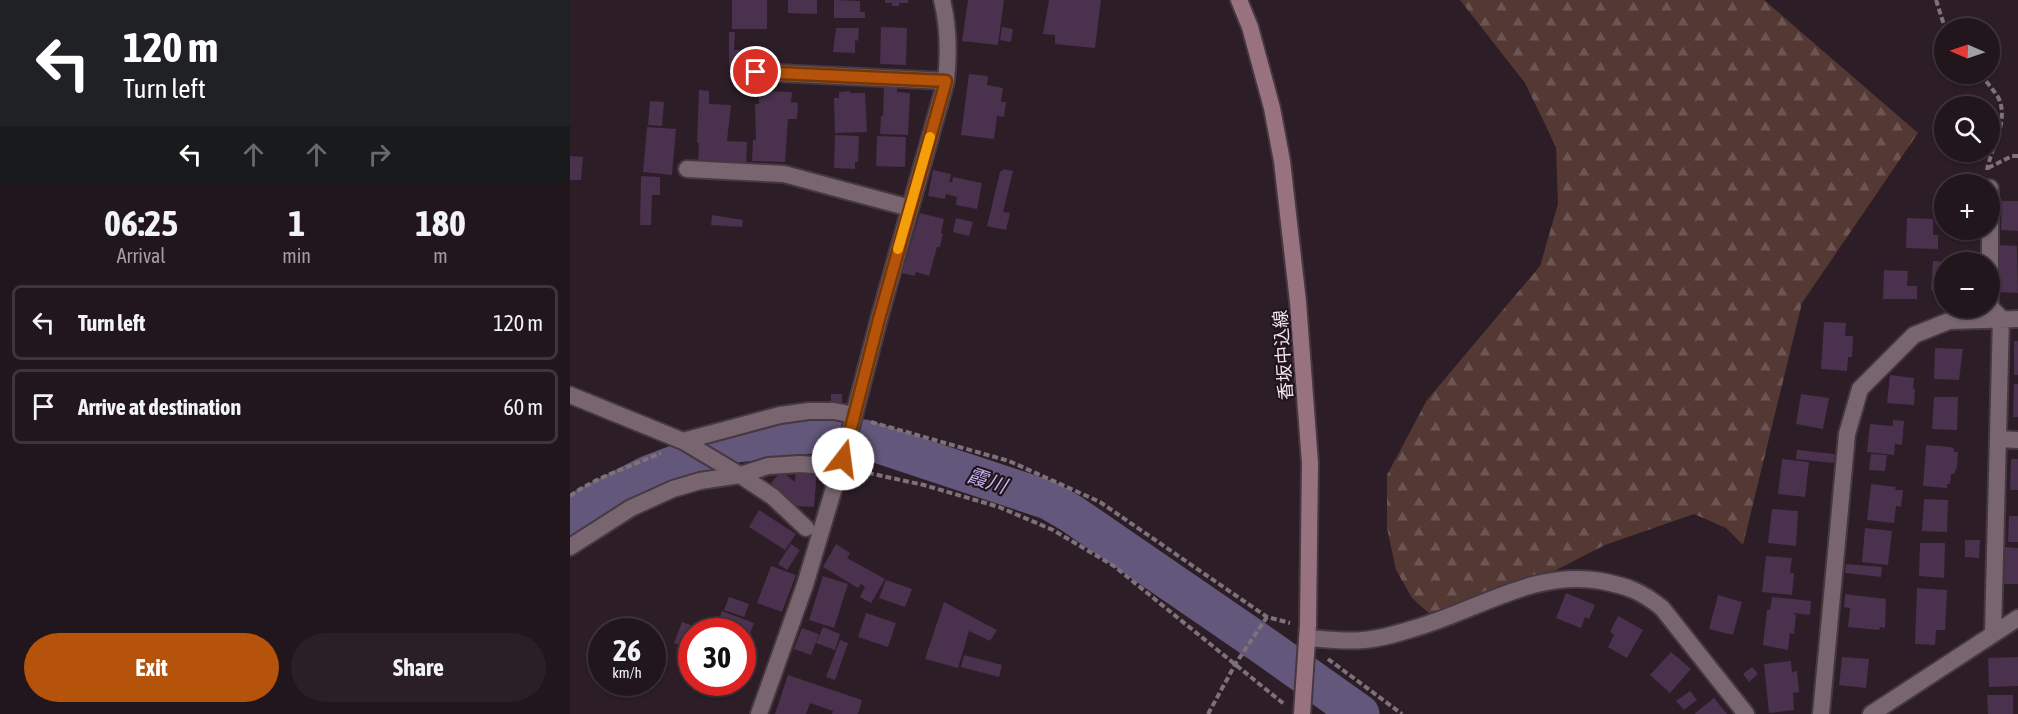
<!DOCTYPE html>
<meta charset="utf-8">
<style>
:root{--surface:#21161c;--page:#291f25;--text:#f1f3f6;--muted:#a29fa3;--line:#3e353b;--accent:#b45309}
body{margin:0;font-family:"Asap Condensed","Noto Sans JP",sans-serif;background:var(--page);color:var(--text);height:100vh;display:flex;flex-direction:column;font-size:22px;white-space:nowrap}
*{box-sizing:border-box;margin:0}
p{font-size:20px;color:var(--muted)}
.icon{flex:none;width:33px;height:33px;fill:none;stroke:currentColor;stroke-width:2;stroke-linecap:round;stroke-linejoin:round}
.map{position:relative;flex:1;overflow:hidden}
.panel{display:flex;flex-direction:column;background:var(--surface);width:570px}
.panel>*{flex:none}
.guide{background:#202124;color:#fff;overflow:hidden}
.needle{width:39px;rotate:272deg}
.controls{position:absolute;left:1364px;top:18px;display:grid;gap:12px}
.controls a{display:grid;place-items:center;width:66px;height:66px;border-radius:50%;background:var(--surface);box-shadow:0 2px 4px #0004,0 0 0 2px var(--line);font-size:30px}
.speed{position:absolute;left:18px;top:618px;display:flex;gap:12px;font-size:30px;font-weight:700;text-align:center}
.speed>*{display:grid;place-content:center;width:78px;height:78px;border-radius:50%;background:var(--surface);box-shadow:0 2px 4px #0004,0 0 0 2px var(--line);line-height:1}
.speed small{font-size:15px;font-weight:400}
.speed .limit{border:9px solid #d22;background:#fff;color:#111}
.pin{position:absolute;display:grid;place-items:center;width:51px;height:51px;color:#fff;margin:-26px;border:3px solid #fff;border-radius:50%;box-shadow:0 2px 6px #0007}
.me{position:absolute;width:66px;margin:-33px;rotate:15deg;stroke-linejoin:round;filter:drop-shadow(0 0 4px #0008)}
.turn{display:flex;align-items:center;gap:21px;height:126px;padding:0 24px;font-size:27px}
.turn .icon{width:78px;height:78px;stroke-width:2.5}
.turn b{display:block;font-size:42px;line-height:51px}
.lanes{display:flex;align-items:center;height:57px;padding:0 24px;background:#0003;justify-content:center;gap:30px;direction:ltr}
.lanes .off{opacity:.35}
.eta{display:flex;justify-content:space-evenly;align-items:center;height:102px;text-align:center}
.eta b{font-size:36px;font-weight:700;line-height:42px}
.cta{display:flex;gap:12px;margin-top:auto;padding:12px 24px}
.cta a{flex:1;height:69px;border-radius:36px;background:var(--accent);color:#fff;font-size:24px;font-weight:700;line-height:69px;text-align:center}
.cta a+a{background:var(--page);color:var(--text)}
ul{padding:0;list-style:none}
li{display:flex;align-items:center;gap:18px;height:75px;margin:0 12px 9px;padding:0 12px;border:3px solid var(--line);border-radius:9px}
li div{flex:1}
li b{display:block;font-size:22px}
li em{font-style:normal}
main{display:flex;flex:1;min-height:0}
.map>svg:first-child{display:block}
.forest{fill:url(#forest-firs)}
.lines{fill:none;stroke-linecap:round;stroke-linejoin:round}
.river{stroke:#63577b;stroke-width:39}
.building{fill:#4a314e}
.minor-casing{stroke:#453840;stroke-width:20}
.secondary-casing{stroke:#453840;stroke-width:20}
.path{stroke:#7f7179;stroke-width:4;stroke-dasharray:6 3;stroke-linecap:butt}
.minor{stroke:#786570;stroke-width:16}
.secondary{stroke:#98727f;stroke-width:16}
.route-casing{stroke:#753606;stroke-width:15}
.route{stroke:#b45309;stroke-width:10}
.slow{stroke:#f59e0b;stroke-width:10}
.labels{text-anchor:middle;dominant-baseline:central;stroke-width:4.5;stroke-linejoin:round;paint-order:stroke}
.street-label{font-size:18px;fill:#f3e8ee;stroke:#22141c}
.water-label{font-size:20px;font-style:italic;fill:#c6b3f0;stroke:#22141c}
</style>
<main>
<section class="panel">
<div class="guide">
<div class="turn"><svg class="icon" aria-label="left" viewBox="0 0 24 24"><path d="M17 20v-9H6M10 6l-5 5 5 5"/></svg><div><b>120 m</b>Turn left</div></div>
<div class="lanes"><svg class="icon" aria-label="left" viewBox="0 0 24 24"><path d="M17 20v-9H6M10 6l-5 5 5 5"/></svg><svg class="icon off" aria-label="ahead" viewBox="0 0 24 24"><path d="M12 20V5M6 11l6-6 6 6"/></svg><svg class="icon off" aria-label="ahead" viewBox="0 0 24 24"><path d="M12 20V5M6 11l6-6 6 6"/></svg><svg class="icon off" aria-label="right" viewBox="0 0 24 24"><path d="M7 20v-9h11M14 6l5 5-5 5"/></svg></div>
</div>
<div class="eta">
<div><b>06:25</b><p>Arrival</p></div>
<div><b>1</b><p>min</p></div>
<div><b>180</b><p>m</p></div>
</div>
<ul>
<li><svg class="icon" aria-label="left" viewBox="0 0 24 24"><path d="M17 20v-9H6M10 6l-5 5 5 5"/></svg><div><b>Turn left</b></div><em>120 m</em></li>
<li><svg class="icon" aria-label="arrive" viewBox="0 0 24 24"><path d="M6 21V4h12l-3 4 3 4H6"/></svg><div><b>Arrive at destination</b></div><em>60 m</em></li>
</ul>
<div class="cta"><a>Exit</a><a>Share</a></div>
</section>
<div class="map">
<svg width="1448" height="714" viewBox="0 0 1448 714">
<defs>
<pattern id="forest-firs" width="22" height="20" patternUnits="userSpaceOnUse" patternTransform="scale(1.5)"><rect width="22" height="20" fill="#533834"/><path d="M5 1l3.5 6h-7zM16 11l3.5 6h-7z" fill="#6c5552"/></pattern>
</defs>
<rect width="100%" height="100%" fill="#2c1d26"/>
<!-- forest -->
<path class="forest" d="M890,0H1194L1348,133L1232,303L1173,545L1156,528L1124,514L1035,545L914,607L863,617L842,598L826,570L817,528V475L857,400L970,266L988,204L986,147L955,83Z"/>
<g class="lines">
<!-- river -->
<path class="river" d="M0,518L5,513L78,475L160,444L243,434L294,439L478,500L502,514L697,648L790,714"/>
</g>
<!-- building -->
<path class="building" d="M162,0H197V29H162Z
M218,0H247V14L218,13Z
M264,0L290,1V12H295V18H264Z
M315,0H338V3H329V6H322V3H315Z
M398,0H434L428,45L392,41Z
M479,0H531L525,48L485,44V35L473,34Z
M311,27L337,28L336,65L310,64Z
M432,27L443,29L441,42L430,40Z
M266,28H289L288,41L285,40V53L263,52Z
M159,32H165L164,50H178L177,65H159Z
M399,74L418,76L417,85L433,88L431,102H436L434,117L427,116L424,139L391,135Z
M314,87H327V92L340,93L338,135L310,134L311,116H313Z
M129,90L139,91V104L161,105L157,141L177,142L176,167L128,165L129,143H127Z
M189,91L222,92L221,102L228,103L227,119H218L215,162L182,161L183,140H186L185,104H189Z
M280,91V93H295L297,132L265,133L264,98H269V92Z
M80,101L94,102L92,126L78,125Z
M77,127L106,129L102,175L73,172Z
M265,135L289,136L288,162H285V169L264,168Z
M307,136L336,137L335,167L306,166Z
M0,156L13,157L11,180H0Z
M434,169L443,171L433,212L440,213L436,230L417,226L430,172Z
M363,170L381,174L379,182H382L383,177L412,183L407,209L386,205L387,197L376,194L375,199L358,196Z
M71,176L90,177V195H82L81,225H70Z
M1432,201H1448V231L1431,230Z
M350,213L374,219L371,233L373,234L370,247H367L359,276L346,272L344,276L332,273Z
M142,215L173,220L172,227L141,225Z
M386,218L403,222L399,236L383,232Z
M1337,218L1363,219V235H1368V249L1336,248Z
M1428,245L1447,246L1448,293L1426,292Z
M1363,261L1374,262V291L1361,290Z
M1314,270L1338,271L1337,286H1347V299H1313Z
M1254,322L1276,323L1275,336H1283L1282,357H1278L1277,371L1251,369Z
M1444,341H1448V375H1444Z
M1365,348L1393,349L1389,380L1364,379Z
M1320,375L1344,378L1343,389H1345L1344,405L1317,403Z
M1444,384H1448V417H1443Z
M261,394H272V403L261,402Z
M1231,394L1259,398L1253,429L1226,424Z
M1364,397H1388L1387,430L1362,429Z
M1323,420L1334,421L1332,445L1325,444L1324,455L1297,452L1300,424L1323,426Z
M1356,445L1381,447L1384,449V452H1388L1387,467L1384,474H1381L1380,484H1377V488L1353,486Z
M1227,450L1265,454L1264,463L1226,459Z
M1301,454L1317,455L1315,471L1299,470Z
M1212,459L1239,462L1235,497L1208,494Z
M1441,459H1448V490H1440Z
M226,469L247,470L244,507L224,506L199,486L211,471L225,482Z
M1301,484L1326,487L1325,490H1333L1331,507L1326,506L1324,523L1297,520Z
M1354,499L1378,500L1377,532L1352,531Z
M1202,509L1228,511L1226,546L1198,543Z
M189,510L226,534L215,550L179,527Z
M1439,516H1448V542H1438Z
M1295,528L1322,531L1318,565L1292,562Z
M1395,540H1410L1409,558L1395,557Z
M1350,543H1375L1374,578L1349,576Z
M221,544L230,550L217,570L208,564Z
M266,544L280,553L277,558L315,579L301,603L290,597L295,587L291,584L288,588L253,567Z
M1435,547L1448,548V584H1434Z
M1196,556L1222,558L1220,573H1224L1222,595L1192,592Z
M1276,564L1312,567L1311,577L1275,573Z
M201,566L226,575L212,612L187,603Z
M253,576L278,584L264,628L239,620Z
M316,580L342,589L335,607L309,598Z
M1347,588L1377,590L1375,630H1366L1365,645L1345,644Z
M996,593L1025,605L1019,619L1015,617L1011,628L986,618Z
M1275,594L1316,599L1315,628L1310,627L1309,630L1278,627L1280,608L1274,607Z
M1148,595L1172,602L1163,635L1139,629Z
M159,597L179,604L174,617L154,610Z
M1202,597L1241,601L1240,615L1223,613L1226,615L1224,634L1220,633L1218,650L1193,645L1197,610H1200Z
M374,602L427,630L420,641L399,631L388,668L355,659Z
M152,611L184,623L177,642L172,640V632H145Z
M296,613L326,623L318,647L288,637Z
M1048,616L1073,630L1057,658L1038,647L1044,635L1040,632Z
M112,622L131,629L130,632H122V650L104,643Z
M253,627L270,634L265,650L246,643Z
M232,628L249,634L241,655L224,649Z
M270,640L278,643L265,680L256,677Z
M1101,652L1121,669L1100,693L1080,675Z
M394,655L432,665L429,677L391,667Z
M1272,657L1299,659L1296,688L1269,685Z
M1448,657V686L1419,687L1418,658Z
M1221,661L1222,672L1227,671L1229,692L1223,693L1224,710L1199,713L1194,664Z
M1182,667L1188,674L1179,682L1173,674Z
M218,675L292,700L288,714H262L263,711L240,703L236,714H205Z
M1120,691L1127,700L1114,710L1106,701Z
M1417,695H1443V714H1418Z
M1144,698L1157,714H1124Z"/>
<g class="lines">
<!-- minor casing -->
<g class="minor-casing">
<path id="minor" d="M186,72L376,81
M117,169L214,174L340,208
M1420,188V307L1431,318L1423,633
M0,395L113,441L210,415L239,411H264L284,415
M1428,439L1448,440
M113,441L170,475L203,497L236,528
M0,547L61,508L103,489L130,481L170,475L198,466L230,464L270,467
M738,638C756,639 775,642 793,640C809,639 826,634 842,629C905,612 963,569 1031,581C1057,586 1071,591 1092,608L1176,714
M189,714L235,585L273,458L309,319L376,81C379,53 379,28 372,0
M1251,714L1277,434L1290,389L1344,335L1379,321L1448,319
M1301,714L1448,618"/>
</g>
<!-- secondary casing -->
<g class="secondary-casing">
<path id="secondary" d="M669,0L680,27L702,108L712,161L728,302L740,463L738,625L732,714"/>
</g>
<!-- path -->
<path class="path" d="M1366,0L1375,28
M1411,74C1416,82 1423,89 1428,97C1440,120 1421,148 1417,170
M1418,168L1442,156H1448
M301,422L439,461L530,502L697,617L720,623
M289,471L354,485L429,507L483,530L544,566L714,704
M0,496C28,476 60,467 91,453
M758,659L832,714
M638,714L666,663L697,617"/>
<!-- minor -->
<use href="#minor" class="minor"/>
<!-- secondary -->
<use href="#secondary" class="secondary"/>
</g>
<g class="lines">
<!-- route casing -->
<g class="route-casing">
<path id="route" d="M186,72L376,81L309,319L273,459"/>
</g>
<!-- route -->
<use href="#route" class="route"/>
<!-- slow -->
<path class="slow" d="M328,249L360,137"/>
</g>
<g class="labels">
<!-- street labels -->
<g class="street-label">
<text transform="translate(713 355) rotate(-94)">香坂中込線</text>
</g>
<!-- water labels -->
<g class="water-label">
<text transform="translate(417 480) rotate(18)">霞川</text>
</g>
</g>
</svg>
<div class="controls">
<a><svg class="needle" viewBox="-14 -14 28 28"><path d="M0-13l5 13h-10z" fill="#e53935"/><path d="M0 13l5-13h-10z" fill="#a29fa3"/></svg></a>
<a><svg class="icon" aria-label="search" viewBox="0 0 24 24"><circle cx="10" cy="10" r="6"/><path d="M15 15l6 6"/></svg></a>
<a>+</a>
<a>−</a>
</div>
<div class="speed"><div>26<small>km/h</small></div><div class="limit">30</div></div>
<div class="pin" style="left:186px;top:72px;background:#d93025"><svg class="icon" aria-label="arrive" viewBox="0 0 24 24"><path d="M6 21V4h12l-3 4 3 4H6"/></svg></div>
<svg class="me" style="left:273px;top:459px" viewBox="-20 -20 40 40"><circle r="19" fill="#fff"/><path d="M0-13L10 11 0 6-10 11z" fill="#b45309"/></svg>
</div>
</main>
